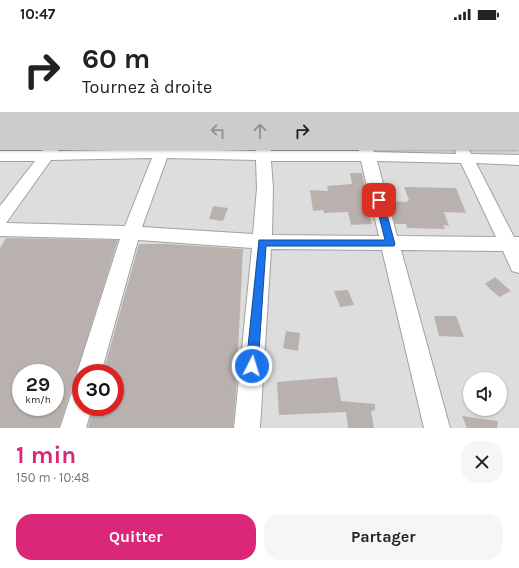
<!DOCTYPE html>
<html lang="fr">
<meta charset="utf-8">
<style>
:root{--surface:#fff;--page:#f6f6f6;--text:#222;--muted:#767676;--accent:#db2777}
body{margin:0;font-family:Karla,sans-serif;background:var(--page);color:var(--text);height:100vh;display:flex;flex-direction:column;font-size:15px;white-space:nowrap}
*{box-sizing:border-box;margin:0}
p{font-size:13px;color:var(--muted)}
.icon{flex:none;width:22px;height:22px;fill:none;stroke:currentColor;stroke-width:2;stroke-linecap:round;stroke-linejoin:round}
.map{position:relative;height:400px;overflow:hidden}
.details{display:flex;flex-direction:column;background:var(--surface);flex:1}
.details>*{flex:none}
.hud{position:absolute;left:0px;top:0px;width:519px;height:122px;box-shadow:0 1px 3px #0004;background:#fff;color:var(--text);overflow:hidden}
.buttons{position:absolute;left:463px;top:344px;display:grid;gap:8px}
.buttons a{display:grid;place-items:center;width:44px;height:44px;border-radius:50%;background:var(--surface);box-shadow:0 1px 3px #0004;font-size:20px}
.speed{position:absolute;left:12px;top:336px;display:flex;gap:8px;font-size:20px;font-weight:700;text-align:center}
.speed>*{display:grid;place-content:center;width:52px;height:52px;border-radius:50%;background:var(--surface);box-shadow:0 1px 3px #0004;line-height:1}
.speed small{font-size:10px;font-weight:400}
.speed .limit{border:6px solid #d22;background:#fff;color:#111}
.pin{position:absolute;display:grid;place-items:center;width:34px;height:34px;color:#fff;margin:-17px;border-radius:8px;box-shadow:0 2px 6px #0006}
.me{position:absolute;width:44px;margin:-22px;rotate:5deg;stroke-linejoin:round;filter:drop-shadow(0 0 3px #0008)}
.turn{display:flex;align-items:center;gap:14px;height:84px;padding:0 16px;font-size:18px}
.turn .icon{width:52px;height:52px;stroke-width:2.5}
.turn b{display:block;font-size:28px;line-height:34px}
.lanes{display:flex;align-items:center;height:38px;padding:0 16px;background:#0003;justify-content:center;gap:20px;direction:ltr}
.lanes .off{opacity:.35}
.round{display:grid;place-items:center;flex:none;width:42px;height:42px;border-radius:16px;background:var(--page)}
.headline{display:flex;align-items:center;justify-content:space-between;height:68px;padding:0 16px}
h1{font-size:24px;font-weight:700;line-height:30px;color:var(--accent)}
.action{display:flex;gap:8px;margin-top:auto;padding:8px 16px}
.action a{flex:1;height:46px;border-radius:16px;background:var(--accent);color:#fff;font-size:16px;font-weight:700;line-height:46px;text-align:center}
.action a+a{background:var(--page);color:var(--text)}
.status{display:flex;justify-content:space-between;align-items:center;height:28px;padding:0 20px;background:var(--surface);direction:ltr}
.status svg{height:11px;fill:currentColor}
.map>svg:first-child{display:block}
.residential{fill:#dedddd;fill-rule:evenodd}
.education{fill:#fcfae4}
.building{fill:#b9b1ad;fill-rule:evenodd}
.lines{fill:none;stroke-linecap:round;stroke-linejoin:round}
.minor-casing{stroke:#a1a1a1;stroke-width:2}
.minor{fill:#fff;fill-rule:evenodd}
.route{fill:#1a73e8;stroke:#114b97}
</style>
<div class="status"><b>10:47</b><svg viewBox="0 0 49 12"><path d="M0 12V9h3v3zM5 12V6h3v6zM10 12V3h3v9zM15 12V0h3v12zM26 1h20v11H26zM47 4h2v5h-2z"/></svg></div>
<div class="map">
<svg width="519" height="400" viewBox="0 0 519 400">
<rect width="100%" height="100%" fill="#f0ece8"/>
<!-- residential -->
<path class="residential" d="M0,0H519V400H0ZM1,1H518V121H1ZM21,345H55V379H21ZM81,345H115V379H81ZM470,351H500V381H470Z"/>
<!-- education -->
<path class="education" d="M27,0H277L23,1Z"/>
<!-- building -->
<path class="building" d="M350,145H362L367,167H362L372,196L351,197L348,184L324,185L323,182L313,183L310,162L328,163L327,158L352,156Z
M404,159L456,160L466,185L444,184L449,198L443,197L445,201L407,200L406,196H395L389,173L408,174L407,172H409Z
M213,178L228,180L223,193L209,191Z
M6,210L118,212L59,400H0V220ZM21,345H55V379H21Z
M139,216H167L243,221L236,364L233,400H88L93,379H115V345H103Z
M495,249L511,263L499,269L485,256Z
M348,262L354,277L340,279L334,263Z
M434,288H456L464,309L439,308Z
M286,303L300,305L298,323L283,320Z
M337,349L341,373L375,376V382L371,383L374,400H348L346,384L279,387L277,354Z
M462,388L498,393L497,400H467Z"/>
<g class="lines">
<!-- minor casing -->
<g class="minor-casing">
<path id="minor" d="M289,0H302L288,1Z
M333,0H343V1H333Z
M398,0H408L409,1H399Z
M471,0H481V1H471Z
M518,15H519V21H518Z
M518,46H519V53H518Z
M0,77H1V85H0Z
M44,121H58V123L177,121L256,123V121H270L271,123H359V121H373L374,124L456,126L455,121H469L471,126L519,127V137L476,135L514,209H519V245L512,243L503,223L401,222L450,400H424L382,222L271,221L260,400H234L252,220L138,212L101,345H81L80,353L77,345L120,211L0,208V178L35,133H0V123H42ZM152,130L125,198L6,195L51,132ZM167,130L256,132L257,160L253,206L142,199ZM271,133H361L379,208L272,207L273,160ZM377,133L461,135L496,209L397,208Z
M81,360V379H92L86,400H60L72,364Z"/>
</g>
<!-- minor -->
<use href="#minor" class="minor"/>
</g>
<!-- route -->
<path class="route" d="M379,169L383,172L395,216L394,218H266L258,338L256,342L252,344L248,342L246,338L259,212H385L375,172Z"/>
</svg>
<div class="buttons">
<a><svg class="icon" aria-label="sound" viewBox="0 0 24 24"><path d="M4 9h4l5-4v14l-5-4H4zM17 9q2 3 0 6"/></svg></a>
</div>
<div class="speed"><div>29<small>km/h</small></div><div class="limit">30</div></div>
<div class="pin" style="left:379px;top:172px;background:#d93025"><svg class="icon" aria-label="arrive" viewBox="0 0 24 24"><path d="M6 21V4h12l-3 4 3 4H6"/></svg></div>
<svg class="me" style="left:252px;top:338px" viewBox="-20 -20 40 40"><circle r="17" fill="#1a73e8" stroke="#fff" stroke-width="3"/><path d="M0-11L8 9 0 5-8 9z" fill="#fff"/></svg>
<div class="hud">
<div class="turn"><svg class="icon" aria-label="right" viewBox="0 0 24 24"><path d="M7 20v-9h11M14 6l5 5-5 5"/></svg><div><b>60 m</b>Tournez à droite</div></div>
<div class="lanes"><svg class="icon off" aria-label="left" viewBox="0 0 24 24"><path d="M17 20v-9H6M10 6l-5 5 5 5"/></svg><svg class="icon off" aria-label="ahead" viewBox="0 0 24 24"><path d="M12 20V5M6 11l6-6 6 6"/></svg><svg class="icon" aria-label="right" viewBox="0 0 24 24"><path d="M7 20v-9h11M14 6l5 5-5 5"/></svg></div>
</div>
</div>
<section class="details">
<div class="headline"><div><h1>1 min</h1><p>150 m · 10:48</p></div><a class="round"><svg class="icon" aria-label="close" viewBox="0 0 24 24"><path d="M6 6l12 12M18 6L6 18"/></svg></a></div>
<div class="action"><a>Quitter</a><a>Partager</a></div>
</section>
